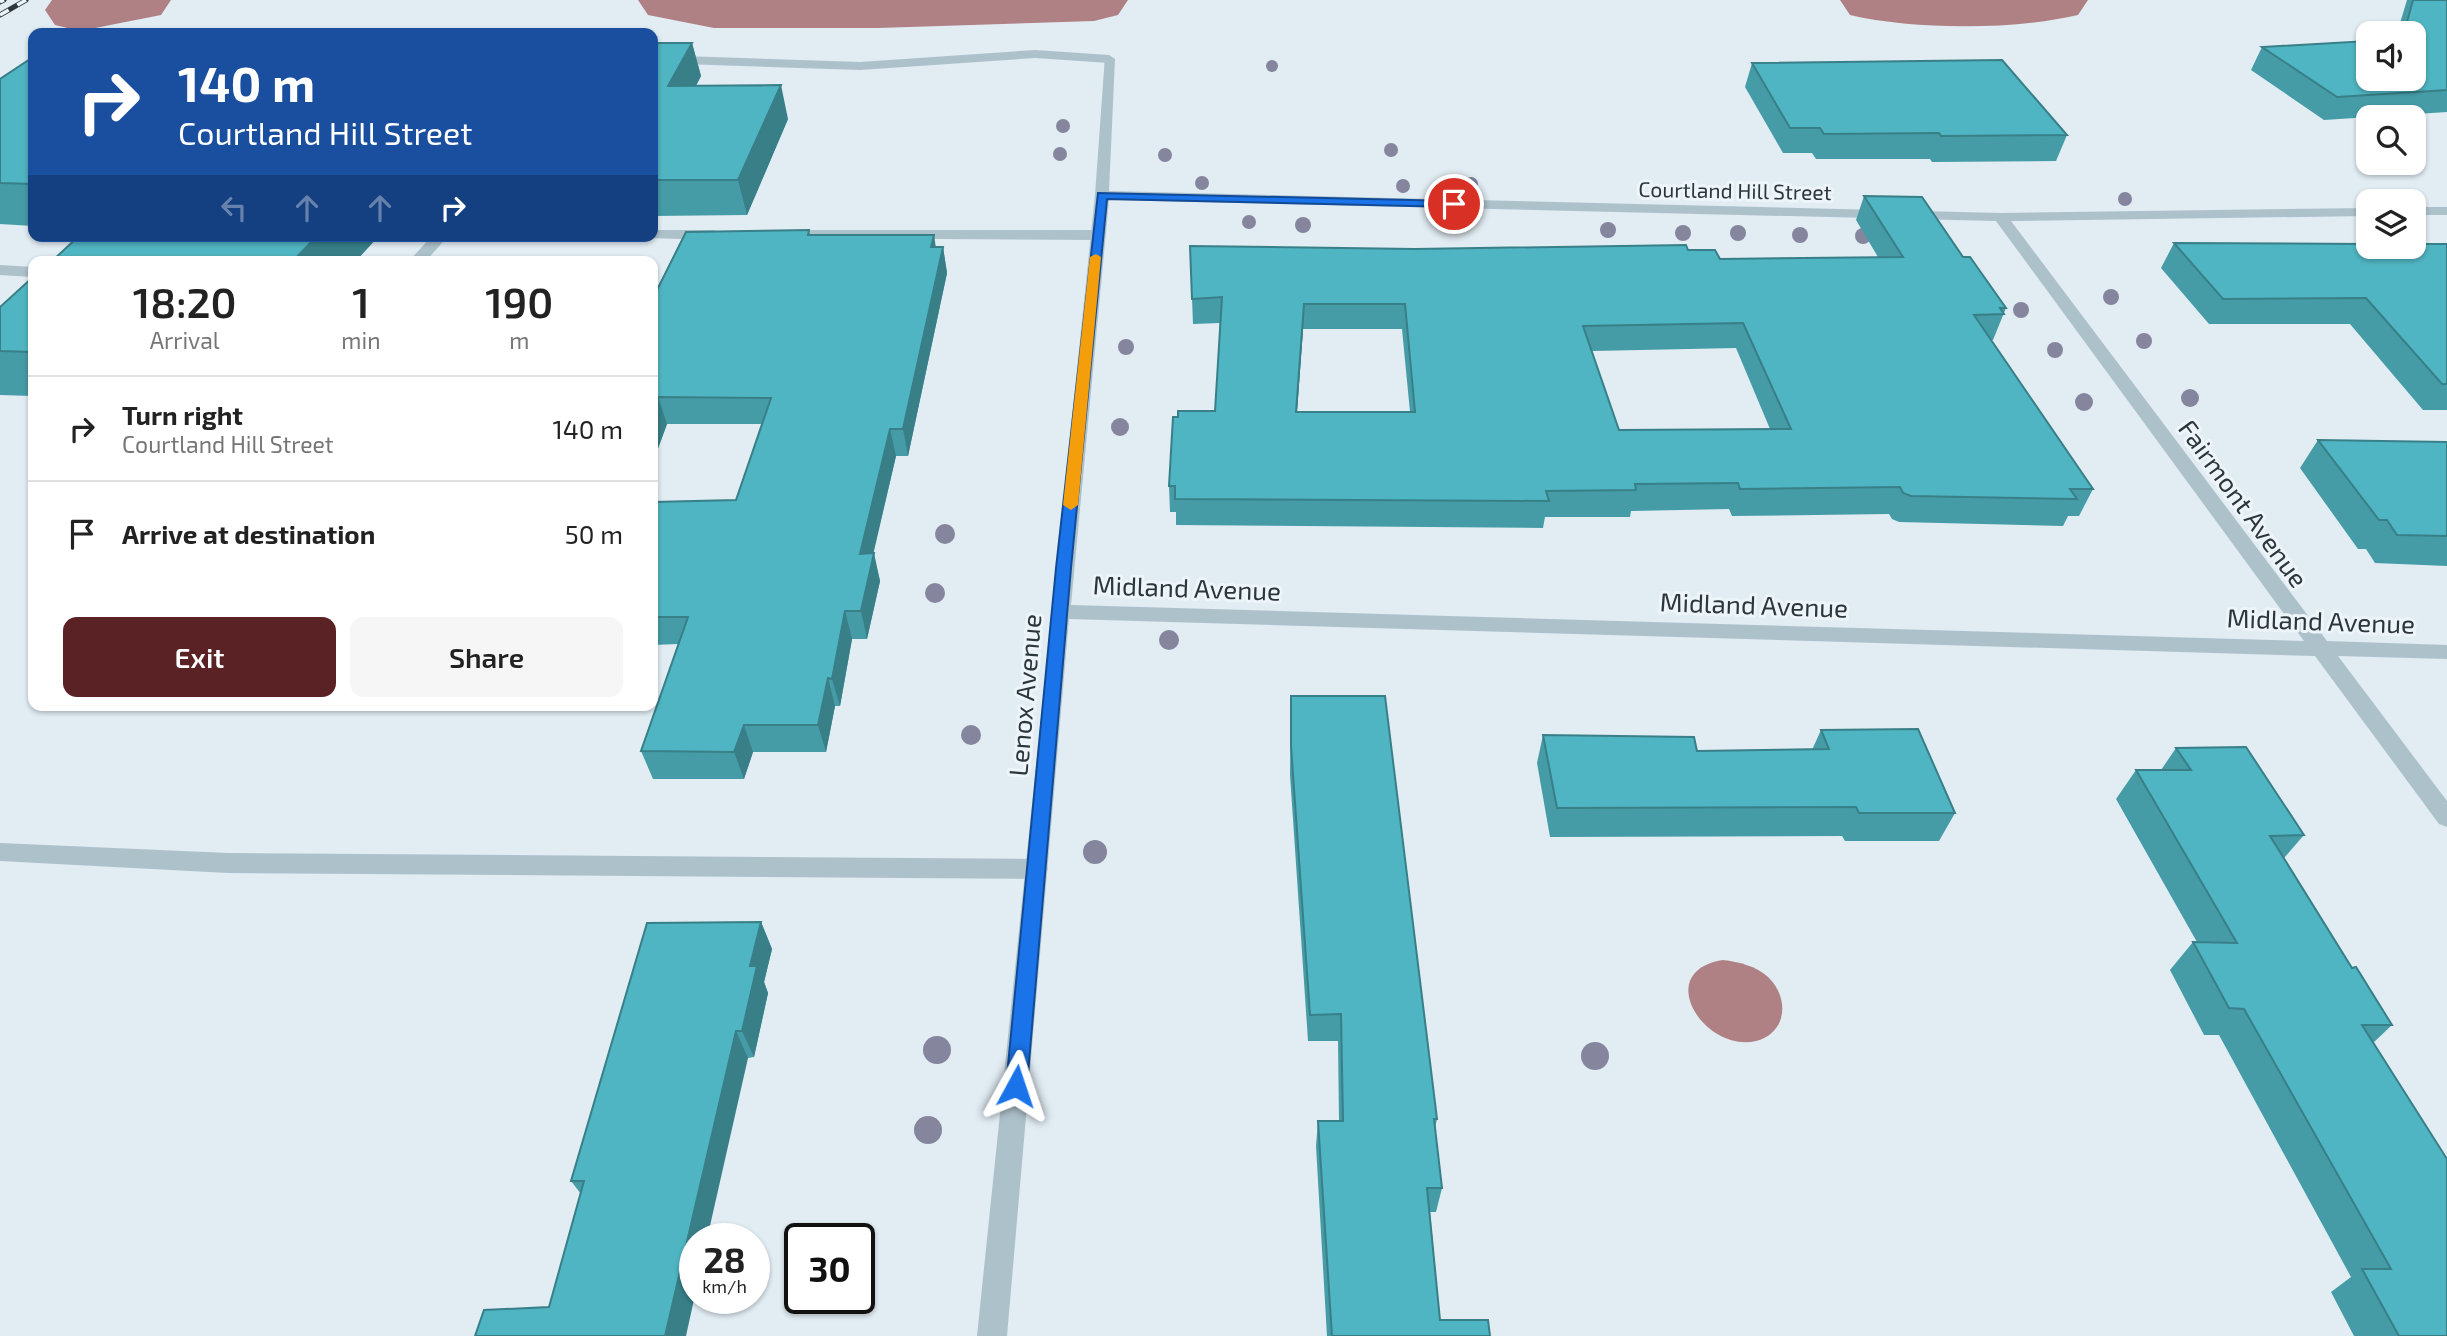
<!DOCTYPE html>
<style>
:root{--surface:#fff;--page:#f6f6f6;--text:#222;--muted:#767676;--line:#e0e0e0;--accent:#5b2225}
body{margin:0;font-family:"Exo 2",sans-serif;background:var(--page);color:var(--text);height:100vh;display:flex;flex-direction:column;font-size:26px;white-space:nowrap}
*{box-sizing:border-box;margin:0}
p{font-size:23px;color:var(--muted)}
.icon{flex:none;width:38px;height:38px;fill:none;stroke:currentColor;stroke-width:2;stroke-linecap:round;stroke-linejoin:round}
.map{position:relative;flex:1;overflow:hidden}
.drawer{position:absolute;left:28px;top:256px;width:630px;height:455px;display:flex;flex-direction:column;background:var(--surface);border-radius:14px;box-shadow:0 2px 5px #0004}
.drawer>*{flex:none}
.top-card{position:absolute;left:28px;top:28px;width:630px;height:214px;border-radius:14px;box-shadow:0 2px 5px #0004;background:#1a4fa0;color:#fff;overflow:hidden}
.fabs{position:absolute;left:2356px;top:21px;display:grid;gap:14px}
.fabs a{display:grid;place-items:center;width:70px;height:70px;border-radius:14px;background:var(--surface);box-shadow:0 2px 5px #0004;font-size:35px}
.speed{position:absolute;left:679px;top:1223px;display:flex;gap:14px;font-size:35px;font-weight:700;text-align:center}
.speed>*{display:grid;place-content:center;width:91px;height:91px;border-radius:50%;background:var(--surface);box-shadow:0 2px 5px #0004;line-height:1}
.speed small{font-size:18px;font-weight:400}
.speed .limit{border:4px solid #111;border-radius:10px;background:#fff;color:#111}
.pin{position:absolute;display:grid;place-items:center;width:60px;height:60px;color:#fff;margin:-30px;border:4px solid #fff;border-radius:50%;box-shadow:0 2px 7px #0007}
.me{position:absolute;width:77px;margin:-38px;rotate:5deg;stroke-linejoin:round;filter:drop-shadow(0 0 5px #0008)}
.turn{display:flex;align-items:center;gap:24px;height:147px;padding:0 35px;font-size:32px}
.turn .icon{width:91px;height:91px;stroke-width:2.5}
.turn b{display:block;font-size:49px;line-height:60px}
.lanes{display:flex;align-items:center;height:66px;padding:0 35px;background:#0003;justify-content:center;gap:35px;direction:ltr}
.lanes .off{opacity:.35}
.eta{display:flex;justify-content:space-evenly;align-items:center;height:119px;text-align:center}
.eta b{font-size:42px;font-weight:600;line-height:49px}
.cta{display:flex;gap:14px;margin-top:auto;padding:14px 35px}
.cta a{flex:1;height:80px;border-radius:14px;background:var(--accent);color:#fff;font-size:28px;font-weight:600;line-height:80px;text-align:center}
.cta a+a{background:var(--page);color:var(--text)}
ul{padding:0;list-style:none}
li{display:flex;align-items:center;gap:21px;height:105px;padding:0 35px;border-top:2px solid var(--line)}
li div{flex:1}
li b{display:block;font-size:26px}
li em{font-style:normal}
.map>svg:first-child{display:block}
.water{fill:#af8185}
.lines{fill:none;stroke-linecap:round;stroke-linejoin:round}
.river{fill:#af8185;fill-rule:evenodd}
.lane{fill:#adc1cb;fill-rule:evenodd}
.street{fill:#adc1cb;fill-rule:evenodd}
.rail-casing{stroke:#2b373a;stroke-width:5}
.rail{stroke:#eef5fa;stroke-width:3.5;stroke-dasharray:10;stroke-linecap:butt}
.tree{fill:#85859e}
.wall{fill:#459ca7;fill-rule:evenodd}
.shaded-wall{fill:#387f88}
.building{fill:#50b5c2;stroke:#387f88;stroke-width:2;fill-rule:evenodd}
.route{fill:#1a73e8;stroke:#114b97;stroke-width:2}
.slow{fill:#f59e0b}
.labels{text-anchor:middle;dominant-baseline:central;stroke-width:6;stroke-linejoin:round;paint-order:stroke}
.far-street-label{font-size:21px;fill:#2b373a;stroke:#eef5fa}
.street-label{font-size:26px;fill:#2b373a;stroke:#eef5fa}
</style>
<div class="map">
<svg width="2447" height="1336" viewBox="0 0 2447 1336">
<rect width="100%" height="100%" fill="#e1ecf3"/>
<!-- water -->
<path class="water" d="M1723,960C1739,962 1756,966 1768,977C1790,998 1787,1033 1756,1041C1704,1053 1652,971 1723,960Z"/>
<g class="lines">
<!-- river -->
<path class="river" d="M52,0H171L161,15L80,31L55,25L45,10Z
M638,0H1128L1118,15L1094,21L878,28H714L648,15Z
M1840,0H2088L2078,15C2014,30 1914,30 1850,15Z"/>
<!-- lane -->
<path class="lane" d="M1035,50L1109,55L1115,59L1109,63L1035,58L860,70L653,63V55L860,62Z
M653,230H714L722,235L714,240L648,238L653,236Z
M799,230H1098L1106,235L1098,240L794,238V232Z
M432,236H448L426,261H409Z
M0,265L33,267V277L0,275Z
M0,843L228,853L1036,859L1044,862L1048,869L1044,876L1036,879L228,873L0,861Z"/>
<!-- street -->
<path class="street" d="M1105,56L1115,59L1109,191L2000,213L2368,208V216L2011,221L2327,641L2447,645V659L2338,656L2447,801V827L2439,824L2315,656L1069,619L1007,1336H977L1095,195ZM1109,200L1996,221L2304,641L1071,605Z
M2413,207H2447V215H2413Z"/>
<!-- rail casing -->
<g class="rail-casing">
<path id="rail" d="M0,2L4,0
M0,15L26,0"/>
</g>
<!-- rail -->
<use href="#rail" class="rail"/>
</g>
<!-- trees -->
<g class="tree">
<circle cx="1272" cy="66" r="6"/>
<circle cx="1063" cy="126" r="7"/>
<circle cx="1391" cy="150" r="7"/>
<circle cx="1060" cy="154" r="7"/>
<circle cx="1165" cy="155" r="7"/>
<circle cx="1202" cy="183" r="7"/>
<circle cx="1471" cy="184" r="7"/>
<circle cx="1403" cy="186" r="7"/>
<circle cx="2125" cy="199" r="7"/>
<circle cx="1249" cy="222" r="7"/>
<circle cx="1303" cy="225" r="8"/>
<circle cx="1608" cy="230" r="8"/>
<circle cx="1683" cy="233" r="8"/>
<circle cx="1738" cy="233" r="8"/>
<circle cx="1800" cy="235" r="8"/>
<circle cx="1863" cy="236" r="8"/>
<circle cx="2111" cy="297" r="8"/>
<circle cx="2021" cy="310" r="8"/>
<circle cx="2144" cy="341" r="8"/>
<circle cx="1126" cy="347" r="8"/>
<circle cx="2055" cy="350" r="8"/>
<circle cx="2190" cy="398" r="9"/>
<circle cx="2084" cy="402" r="9"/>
<circle cx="1120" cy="427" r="9"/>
<circle cx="945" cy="534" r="10"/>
<circle cx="935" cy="593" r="10"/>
<circle cx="1169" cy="640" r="10"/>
<circle cx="971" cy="735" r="10"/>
<circle cx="1095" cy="852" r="12"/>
<circle cx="937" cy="1050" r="14"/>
<circle cx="1595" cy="1056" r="14"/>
<circle cx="928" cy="1130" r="14"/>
</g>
<!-- wall -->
<path class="wall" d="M2407,0H2447V112L2324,120L2251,70L2262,47L2368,79L2413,33H2397Z
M653,43H692L701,76L696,86L788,119L747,215L653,216Z
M33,57V226L0,224V79Z
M1752,63L2067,135L2056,161L1932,162L1930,159H1816L1812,153H1783L1745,87Z
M1864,196L1963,257L2006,308L1993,340H1991L2093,489L2079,516H2068L2063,526L1899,522L1892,519L1889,514L1732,516L1729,509L1631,511L1630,517H1545L1543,528L1176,525V512H1170L1169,486L1215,411L1220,323L1193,324L1190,246L1415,249L1688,250L1720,259L1878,257L1856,220ZM1303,329H1402L1410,412H1297ZM1736,348L1770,429L1619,430L1592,351Z
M809,230L810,235L935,247H943L947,273L908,456H896L873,553L880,581L867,639H852L840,706H835L826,752H753L744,779H653L641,751L678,644L653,645V502L736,500L762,424H667L653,462V298Z
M2174,243L2447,244V410H2423L2350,324H2209L2161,268Z
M33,277V396L0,395V307Z
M2318,440L2447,442V566L2375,563L2366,549H2358L2300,468Z
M1291,696L1437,1119L1435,1128L1442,1188L1436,1212H1430L1440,1320L1490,1336H1327L1316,1146L1318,1121H1339L1338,1041H1308L1290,775Z
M1821,730L1955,813L1939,841H1845L1842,836L1550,837L1537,763L1543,735L1697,751L1812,750Z
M2176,748L2304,835L2284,858L2352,968L2392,1025L2373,1043L2447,1336H2354L2331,1292L2351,1277L2219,1035H2204L2170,970L2193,942H2197L2116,799L2136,770H2161Z
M761,922L772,949L764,982L768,993L754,1057L748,1058L549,1307L581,1194L571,1181Z"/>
<!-- shaded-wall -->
<path class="shaded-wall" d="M692,43L701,76L677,120L668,86Z
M781,85L788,119L747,215L738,180Z
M934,235L938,261L931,247Z
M317,236H379L356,261H293Z
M943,247L947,273L908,456L903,429Z
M1304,304L1303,329L1295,438L1296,412Z
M658,397L667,424L653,462V411Z
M890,429L896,456L867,581L860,554Z
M874,553L880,581L867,639L861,611Z
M845,611L852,639L840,706L832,679Z
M828,678L835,706L826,752L818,725Z
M744,725L753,752L744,779L734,752Z
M761,922L772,949L764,982L768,993L754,1057L742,1031L750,966Z
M736,1031L748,1058L707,1239H695V1295L686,1336H665Z"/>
<!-- building -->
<path class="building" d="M2413,0H2447V90L2337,97L2262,47L2368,41V79H2413V33H2404Z
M653,43H692L668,86L781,85L738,180H653Z
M33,57V184L0,183V79Z
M2002,60L2067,135L1941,136L1939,133L1824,134L1820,128H1790L1752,63Z
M1864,196L1922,197L1963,257H1970L2006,308H2000L2004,314L1974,315L2093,489H2070L2077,499L1911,496L1903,493L1900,487L1740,489L1738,483L1635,484L1636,490L1546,491L1549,501L1175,499V486H1169L1173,417H1178V411H1215L1222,297L1192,299L1190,246L1415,249L1686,245L1688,250H1715L1720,259L1903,257ZM1304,304H1405L1415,412H1296ZM1743,323L1791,429L1619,430L1583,326Z
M809,230L808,235H934L931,247H943L903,429H890L860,554L874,553L861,611H845L832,679L828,678L818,725H744L734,752L641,751L688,617H653V502L736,500L771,398L658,397L653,411V298L686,232Z
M79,236H317L293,261H52Z
M2174,243L2368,244V247H2413V244H2447V384H2442L2366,298L2223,299Z
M33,277V352L0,351V307Z
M2318,440L2447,442V536L2397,535L2387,520H2379Z
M1291,696H1385L1437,1119H1434L1442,1188H1427L1440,1320H1488L1490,1336H1332L1318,1121H1343L1341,1014L1310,1015L1291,746Z
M1918,729L1955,813H1859L1856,807L1557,808L1543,735L1694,737L1697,751L1829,749L1821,730Z
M2246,747L2304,835L2270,836L2352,968L2356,967L2392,1025H2362L2447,1159V1336H2399L2362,1269H2391L2244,1009L2229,1008L2193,942L2237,943L2136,770H2191L2176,748Z
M761,922L750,966H757L742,1031H736L665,1336H475L484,1310L549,1307L584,1181H571L647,923Z"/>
<!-- route -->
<path class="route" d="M1098,193L1454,201L1460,204L1454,207L1107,199L1071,568L1027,1086L1024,1092L1016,1095L1009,1092L1006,1086L1056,568Z"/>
<!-- slow -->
<path class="slow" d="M1096,254L1101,257L1078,505L1071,510L1063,505L1090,257Z"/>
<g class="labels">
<!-- far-street labels -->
<g class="far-street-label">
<text transform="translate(1735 190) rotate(1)">Courtland Hill Street</text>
</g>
<!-- street labels -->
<g class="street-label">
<text transform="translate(2244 503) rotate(54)">Fairmont Avenue</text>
<text transform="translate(1187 587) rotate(2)">Midland Avenue</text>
<text transform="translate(1754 604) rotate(2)">Midland Avenue</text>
<text transform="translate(2321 620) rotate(2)">Midland Avenue</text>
<text transform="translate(1024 695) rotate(-85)">Lenox Avenue</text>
</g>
</g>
</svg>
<div class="fabs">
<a><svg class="icon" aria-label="sound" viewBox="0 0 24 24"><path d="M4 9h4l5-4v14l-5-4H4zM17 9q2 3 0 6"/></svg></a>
<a><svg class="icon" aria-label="search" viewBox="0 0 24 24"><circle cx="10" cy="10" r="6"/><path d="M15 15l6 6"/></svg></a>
<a><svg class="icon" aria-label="layers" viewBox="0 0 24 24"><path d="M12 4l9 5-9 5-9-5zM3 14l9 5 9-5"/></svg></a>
</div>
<div class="speed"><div>28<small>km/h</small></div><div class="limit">30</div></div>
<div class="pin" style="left:1454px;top:204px;background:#d93025"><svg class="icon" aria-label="arrive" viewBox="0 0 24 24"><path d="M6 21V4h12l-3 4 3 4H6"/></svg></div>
<svg class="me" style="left:1016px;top:1086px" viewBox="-20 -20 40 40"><path d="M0-17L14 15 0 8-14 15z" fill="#1a73e8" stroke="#fff" stroke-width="4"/></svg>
<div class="top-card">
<div class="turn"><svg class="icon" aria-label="right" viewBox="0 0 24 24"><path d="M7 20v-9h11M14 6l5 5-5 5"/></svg><div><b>140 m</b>Courtland Hill Street</div></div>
<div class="lanes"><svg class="icon off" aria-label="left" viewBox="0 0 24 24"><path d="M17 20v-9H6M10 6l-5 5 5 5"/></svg><svg class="icon off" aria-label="ahead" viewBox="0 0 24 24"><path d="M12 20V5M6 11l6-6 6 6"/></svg><svg class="icon off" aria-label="ahead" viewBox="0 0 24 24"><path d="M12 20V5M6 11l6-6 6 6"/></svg><svg class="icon" aria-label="right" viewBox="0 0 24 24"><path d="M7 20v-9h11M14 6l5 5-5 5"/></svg></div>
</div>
<section class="drawer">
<div class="eta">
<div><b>18:20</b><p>Arrival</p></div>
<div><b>1</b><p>min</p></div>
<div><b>190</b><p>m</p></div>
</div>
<ul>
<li><svg class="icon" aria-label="right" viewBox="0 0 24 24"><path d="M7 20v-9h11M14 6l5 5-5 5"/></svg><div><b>Turn right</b><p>Courtland Hill Street</p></div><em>140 m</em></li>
<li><svg class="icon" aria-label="arrive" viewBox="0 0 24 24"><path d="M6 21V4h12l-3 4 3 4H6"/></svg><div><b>Arrive at destination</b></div><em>50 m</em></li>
</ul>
<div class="cta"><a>Exit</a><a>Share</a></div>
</section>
</div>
